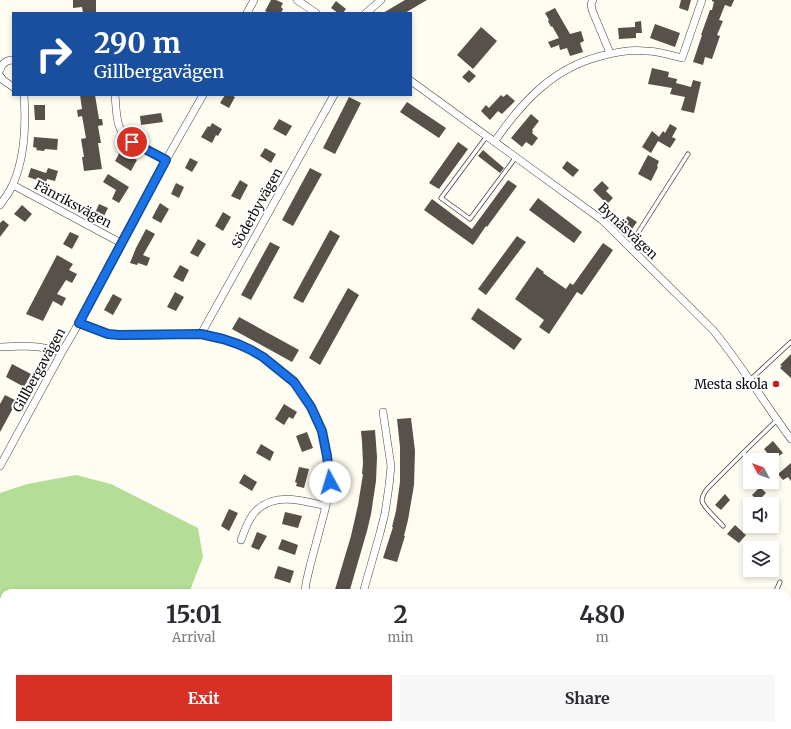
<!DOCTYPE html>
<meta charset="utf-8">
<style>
:root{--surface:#fff;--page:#f7f7f7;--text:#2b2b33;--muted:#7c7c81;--accent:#d93025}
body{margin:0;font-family:Merriweather,serif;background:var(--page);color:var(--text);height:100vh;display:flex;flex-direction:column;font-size:15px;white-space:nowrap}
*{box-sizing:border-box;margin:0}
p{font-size:13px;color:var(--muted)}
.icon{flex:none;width:22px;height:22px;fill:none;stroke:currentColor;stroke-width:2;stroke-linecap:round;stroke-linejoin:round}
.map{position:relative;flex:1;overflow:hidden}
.panel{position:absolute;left:0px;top:589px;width:791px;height:140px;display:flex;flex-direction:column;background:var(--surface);border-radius:12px 12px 0 0;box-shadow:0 2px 6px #0003}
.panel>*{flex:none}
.guide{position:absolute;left:12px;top:12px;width:400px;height:84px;border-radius:0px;box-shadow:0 2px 6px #0003;background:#1a4fa0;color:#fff;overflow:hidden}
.needle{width:26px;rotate:311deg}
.buttons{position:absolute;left:743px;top:453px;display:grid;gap:8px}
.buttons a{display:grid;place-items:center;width:36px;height:36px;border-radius:0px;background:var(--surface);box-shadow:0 2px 6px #0003;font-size:20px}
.pin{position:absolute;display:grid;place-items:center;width:34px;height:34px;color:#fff;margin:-17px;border:2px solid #fff;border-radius:50%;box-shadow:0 1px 4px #0007}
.me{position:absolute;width:44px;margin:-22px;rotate:354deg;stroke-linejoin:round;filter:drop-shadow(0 0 3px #0008)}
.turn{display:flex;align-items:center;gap:14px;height:84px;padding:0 16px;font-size:18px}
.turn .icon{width:52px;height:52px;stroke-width:2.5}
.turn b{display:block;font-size:28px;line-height:34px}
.eta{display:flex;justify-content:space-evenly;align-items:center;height:68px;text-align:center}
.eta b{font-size:24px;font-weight:700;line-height:28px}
.action{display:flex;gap:8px;margin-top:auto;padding:8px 16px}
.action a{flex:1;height:46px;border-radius:0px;background:var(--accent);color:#fff;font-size:16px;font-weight:700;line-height:46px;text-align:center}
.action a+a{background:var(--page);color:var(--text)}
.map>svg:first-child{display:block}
.forest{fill:#b4de95}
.building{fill:#58504a}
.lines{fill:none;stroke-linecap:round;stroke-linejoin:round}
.service-casing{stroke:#424242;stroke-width:5}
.minor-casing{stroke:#424242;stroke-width:8}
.service{stroke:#fff;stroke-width:3.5}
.minor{stroke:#fff;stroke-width:7}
.route-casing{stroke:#114b97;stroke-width:10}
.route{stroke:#1a73e8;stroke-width:7}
.poi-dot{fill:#c81e21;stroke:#fff;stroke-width:1.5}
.labels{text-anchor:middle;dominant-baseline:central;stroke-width:4;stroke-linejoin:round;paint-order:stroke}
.street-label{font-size:13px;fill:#0f0f0f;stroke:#fff}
.poi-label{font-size:13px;fill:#0f0f0f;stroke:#fff;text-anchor:end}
</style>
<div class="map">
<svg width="791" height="729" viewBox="0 0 791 729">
<rect width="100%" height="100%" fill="#fffdf1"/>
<!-- forest -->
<path class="forest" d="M76,475L111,484L198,528L203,557L189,593H4V616L0,615V493L27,484Z
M343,725H520L522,729H343Z"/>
<!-- building -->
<path class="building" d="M73,0H96V13H83L82,7L73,8Z
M271,0H276L283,3L281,7L283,9L281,13H269L265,11Z
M405,0H427L405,13H383Z
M681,0H691L688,11L679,8Z
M712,0H734L731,7L725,5L719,20L723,21L717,35L720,36L712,59L705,57L703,65L693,62L702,35H701L710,10H712L714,2L712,1Z
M336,1L346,9L343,13H338L331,8Z
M555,8L570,34L581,31L584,41L580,43L583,52L570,56L567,48L560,50L559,45L551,48L548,42L559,38L552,26L551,27L548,21L549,20L545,13Z
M641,21L642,33H636V38L619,39L618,28L635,27V22Z
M655,24L680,33L675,47L650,38Z
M481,27L497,41L473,69L457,55Z
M652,68L669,72L668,77L677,79L676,83L691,87L693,80L701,82L694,113L681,110L685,97L670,94L672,88L648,84Z
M469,70L476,76L469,83L462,77Z
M507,94L515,101L502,114L498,111L490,120L481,111L486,105L489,108L501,95L503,97Z
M80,95H95L99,119H102L103,125L98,126L101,143H98L102,169L84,171L82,157H84L81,139L86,138L82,116L78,117L77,110L82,109Z
M225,95H231L235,97L229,108L220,103Z
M349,97L361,103L335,154L323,148Z
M407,102L446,128L439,138L400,112Z
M34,105H45V120H35Z
M161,113L163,122L141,125L140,116Z
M531,114L539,121L532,130L533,131L532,133L538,138L532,146L526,142L522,147L511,138Z
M279,119L292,126L286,136L273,129Z
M212,123L222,129L218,136L216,135L212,143L201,137L208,126L210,127Z
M670,124L677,128L672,137L676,139L670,148L658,141L651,153L642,147L652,131L659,137L663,131L665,133Z
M34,137L58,139L57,150L45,149L44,151L36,150L37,148L33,147Z
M458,142L468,149L439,189L429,183Z
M265,148L276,154L271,163L260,156Z
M121,150L137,160L131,171L115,161Z
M483,150L504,168L500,173L478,156Z
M648,155L659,161L657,166L658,167L651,181L638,174Z
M190,158L198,162L192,172L185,168Z
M567,161L579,170L573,177L562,168Z
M31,168L46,173L48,168L58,171L55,181L47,179L46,183L28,177Z
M310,168L322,174L293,226L282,220Z
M108,174L129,187L119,203L112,199L116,190L103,182Z
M240,180L248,185L240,200L231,196Z
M508,180L517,186L487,227L486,226L473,245L424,210L432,199L472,229Z
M602,181L609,188L606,191L613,198L607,204L593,190Z
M176,183L184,187L179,198L171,194Z
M538,198L582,232L574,243L529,210Z
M160,203L169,209L161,223L152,218Z
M99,204L108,208L100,224L81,215L84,208L95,213Z
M22,205L32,214L25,222L14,214Z
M223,212L231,217L223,231L215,226Z
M628,216L637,222L632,229L623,223Z
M3,220L9,225L0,237V223Z
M146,229L155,234L143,255L150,258L147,266L138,263L137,265L130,263L136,248Z
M330,230L340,236L303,303L293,298Z
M70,232L79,236L72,249L63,244Z
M517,236L526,242L486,295L478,289Z
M198,239L206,244L198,257L190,253Z
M270,242L280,247L251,300L241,295Z
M603,243L613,250L582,295L577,292L549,334L539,327L544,320L515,299L537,267L544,272L543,273L566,289L570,283L573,285Z
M57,255L73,264L69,270L77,274L72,283L66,280L57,294L66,298L62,306L53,301L43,321L26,314Z
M180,265L189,270L183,282L173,277Z
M348,288L359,295L320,365L309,358Z
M175,292L184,297L176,311L167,307Z
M113,294L122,299L113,315L104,310Z
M478,308L522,339L514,350L471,319Z
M239,317L299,350L292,362L232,329Z
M791,354V378L780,368L782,366L780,365Z
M12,364L31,374L24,387L6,377Z
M5,395L17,401L0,432V404Z
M284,404L297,412L293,419L289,417L284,425L275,419Z
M411,418L415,451L414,485L408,520L404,536H405L397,562L383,558L393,527H392L396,511L400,482V447L397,419Z
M375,430L377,457L376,481L371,514L367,531L349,593H334L351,536L358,505L363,474H362L363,463L362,442L361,431Z
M307,432L313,448L302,452L296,436Z
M773,441L783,453L773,460L764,449Z
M261,444L274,452L270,461L256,453Z
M791,463V481L788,477L783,480L778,474Z
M299,467L309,469L304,488L296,486L297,483L295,482Z
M244,474L257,482L252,491L239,483Z
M760,487L766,493L758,501L752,495Z
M725,494L730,500L721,510L715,505Z
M229,509L238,513L229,531L221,526Z
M285,512L302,516L298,528L282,524Z
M735,525L746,535L739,543L727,534Z
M257,532L267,536L259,550L251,547Z
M282,539L298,545L295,555L278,549Z
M278,566L294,571L290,583L274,578Z"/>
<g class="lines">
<!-- service casing -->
<g class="service-casing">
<path id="service" d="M487,136L441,198L470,219L516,157
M629,247L688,154
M750,380L791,342
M723,526C718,520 704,508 702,501C702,496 704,493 707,489L747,449L777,420
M776,593V591L780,582
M787,602L791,603"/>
</g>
<!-- minor casing -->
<g class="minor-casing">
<path id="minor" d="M297,0L316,13
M593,0L591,4L592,10L610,53
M247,13L254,0
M366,13L381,0
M0,70C2,63 7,60 13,60
M0,76L3,80L13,87
M411,81L602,220L713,330C741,364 764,403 791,439
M115,95C116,105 116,117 119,126C125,144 150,152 166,160
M495,141C522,102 553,68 601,56C616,52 631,49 646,51C658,51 670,55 682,58L702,0
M13,185L121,243
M0,205C4,199 10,192 13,184C25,157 26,124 24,95
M79,323L108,334L130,336L201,334L223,339L251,350L263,357L282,372L294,382L311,407L322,431L327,456L330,482L326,506L310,566L306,583L305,593
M201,334L334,95
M0,347L24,346L39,347L62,352
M0,466L62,352L79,323L166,160L203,95
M241,540C245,530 248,519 255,512C274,491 304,501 326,506
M363,593L380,533L385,513L389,486L391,466L383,412
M313,725L314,729
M39,729L41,725"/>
</g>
<!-- service -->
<use href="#service" class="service"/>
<!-- minor -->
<use href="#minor" class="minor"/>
</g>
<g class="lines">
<!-- route casing -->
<g class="route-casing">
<path id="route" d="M132,142L166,160L79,323L108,334L119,335L201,334L223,339L238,344L251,350L263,357L294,382L311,407L322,431L327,456L330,482"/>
</g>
<!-- route -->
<use href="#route" class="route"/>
</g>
<!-- markers -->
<circle class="poi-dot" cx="776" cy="384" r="4"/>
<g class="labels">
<!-- street labels -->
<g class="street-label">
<text transform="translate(73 204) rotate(28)">Fänriksvägen</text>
<text transform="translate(257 208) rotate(-61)">Söderbyvägen</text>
<text transform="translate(628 231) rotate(43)">Bynäsvägen</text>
<text transform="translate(39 370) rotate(-61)">Gillbergavägen</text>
</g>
<!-- poi labels -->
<g class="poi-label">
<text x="768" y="384">Mesta skola</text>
</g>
</g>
</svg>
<div class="buttons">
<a><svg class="needle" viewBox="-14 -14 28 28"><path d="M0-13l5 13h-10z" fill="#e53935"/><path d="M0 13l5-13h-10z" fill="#7c7c81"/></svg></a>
<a><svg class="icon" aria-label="sound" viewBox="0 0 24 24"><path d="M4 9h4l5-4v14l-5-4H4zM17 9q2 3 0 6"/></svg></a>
<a><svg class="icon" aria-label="layers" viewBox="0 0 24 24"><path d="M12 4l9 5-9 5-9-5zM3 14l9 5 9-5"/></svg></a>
</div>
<div class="pin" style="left:132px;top:142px;background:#d93025"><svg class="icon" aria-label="arrive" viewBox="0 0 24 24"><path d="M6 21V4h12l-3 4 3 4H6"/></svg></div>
<svg class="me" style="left:330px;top:482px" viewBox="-20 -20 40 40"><circle r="19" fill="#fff"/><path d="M0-13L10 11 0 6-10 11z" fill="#1a73e8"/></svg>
<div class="guide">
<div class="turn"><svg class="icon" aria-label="right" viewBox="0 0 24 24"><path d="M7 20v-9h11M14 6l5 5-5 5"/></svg><div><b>290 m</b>Gillbergavägen</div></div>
</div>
<section class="panel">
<div class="eta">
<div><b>15:01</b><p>Arrival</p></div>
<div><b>2</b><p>min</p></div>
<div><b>480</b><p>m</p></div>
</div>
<div class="action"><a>Exit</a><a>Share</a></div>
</section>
</div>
